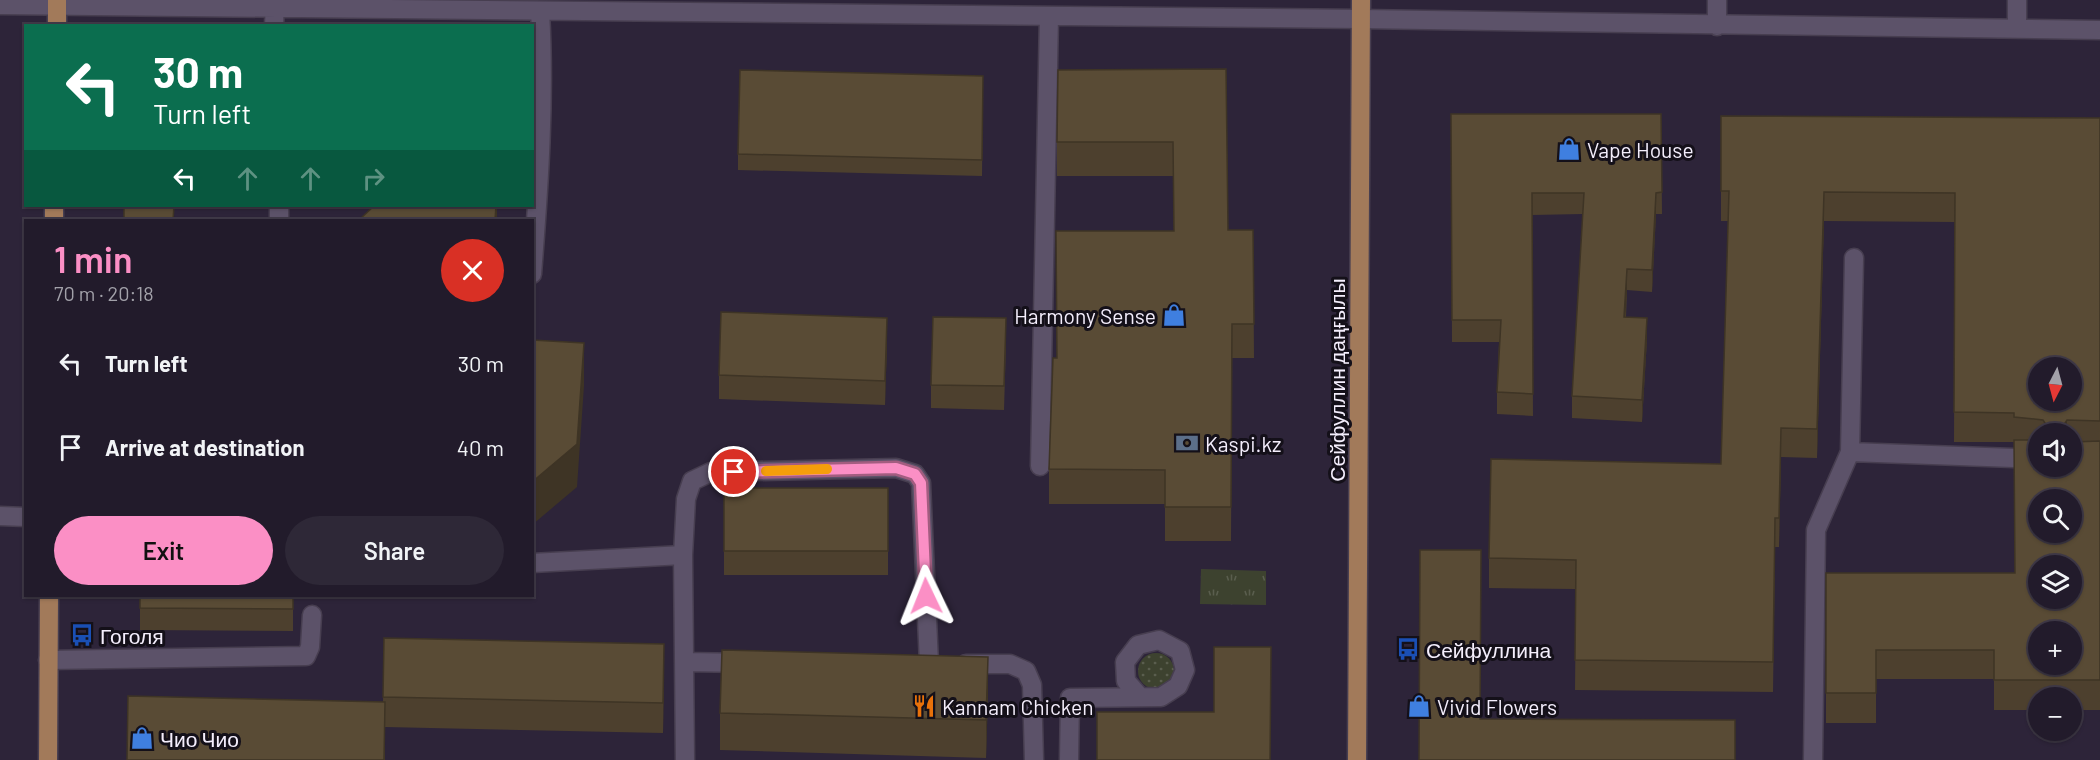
<!DOCTYPE html>
<meta charset="utf-8">
<style>
:root{--surface:#221b2b;--page:#2e2837;--text:#f1f3f6;--muted:#a2a1a9;--line:#3f3947;--accent:#fb8fc5}
body{margin:0;font-family:Barlow,sans-serif;background:var(--page);color:var(--text);height:100vh;display:flex;flex-direction:column;font-size:22px;white-space:nowrap}
*{box-sizing:border-box;margin:0}
p{font-size:20px;color:var(--muted)}
.icon{flex:none;width:33px;height:33px;fill:none;stroke:currentColor;stroke-width:2;stroke-linecap:round;stroke-linejoin:round}
.map{position:relative;flex:1;overflow:hidden}
.drawer{position:absolute;left:24px;top:219px;width:510px;height:378px;display:flex;flex-direction:column;background:var(--surface);border-radius:0px;box-shadow:0 2px 4px #0004,0 0 0 2px var(--line)}
.drawer>*{flex:none}
.top-card{position:absolute;left:24px;top:24px;width:510px;height:183px;border-radius:0px;box-shadow:0 2px 4px #0004,0 0 0 2px var(--line);background:#0b6e4f;color:#fff;overflow:hidden}
.needle{width:39px;rotate:186deg}
.fabs{position:absolute;left:2028px;top:357px;display:grid;gap:12px}
.fabs a{display:grid;place-items:center;width:54px;height:54px;border-radius:50%;background:var(--surface);box-shadow:0 2px 4px #0004,0 0 0 2px var(--line);font-size:30px}
.pin{position:absolute;display:grid;place-items:center;width:51px;height:51px;color:#fff;margin:-26px;border:3px solid #fff;border-radius:50%;box-shadow:0 2px 6px #0007}
.me{position:absolute;width:66px;margin:-33px;rotate:358deg;stroke-linejoin:round;filter:drop-shadow(0 0 4px #0008)}
.turn{display:flex;align-items:center;gap:21px;height:126px;padding:0 30px;font-size:27px}
.turn .icon{width:78px;height:78px;stroke-width:2.5}
.turn b{display:block;font-size:42px;line-height:51px}
.lanes{display:flex;align-items:center;height:57px;padding:0 30px;background:#0003;justify-content:center;gap:30px;direction:ltr}
.lanes .off{opacity:.35}
.round{display:grid;place-items:center;flex:none;width:63px;height:63px;border-radius:32px;background:var(--page)}
.overview{display:flex;align-items:center;justify-content:space-between;height:102px;padding:0 30px}
h1{font-size:36px;font-weight:600;line-height:45px;color:var(--accent)}
.cta{display:flex;gap:12px;margin-top:auto;padding:12px 30px}
.cta a{flex:1;height:69px;border-radius:36px;background:var(--accent);color:#111;font-size:24px;font-weight:600;line-height:69px;text-align:center}
.cta a+a{background:var(--page);color:var(--text)}
ul{padding:0;list-style:none}
li{display:flex;align-items:center;gap:18px;height:84px;padding:0 30px}
li div{flex:1}
li b{display:block;font-size:22px}
li em{font-style:normal}
.map>svg:first-child{display:block}
.grass{fill:url(#grass-dots)}
.park{fill:url(#park-tufts)}
.lines{fill:none;stroke-linecap:round;stroke-linejoin:round}
.minor-casing{stroke:#473e50;stroke-width:21}
.major-casing{stroke:#473e50;stroke-width:21}
.minor{stroke:#5c5269;stroke-width:18}
.major{stroke:#a27a5a;stroke-width:18}
.wall{fill:#4d402e;fill-rule:evenodd}
.shaded-wall{fill:#3e3425}
.building{fill:#594b35;stroke:#3e3425;stroke-width:1.5;fill-rule:evenodd}
.route-casing{stroke:#a35d80;stroke-width:15}
.route{stroke:#fb8fc5;stroke-width:10}
.slow{stroke:#f59e0b;stroke-width:10}
.labels{text-anchor:middle;dominant-baseline:central;stroke-width:6;stroke-linejoin:round;paint-order:stroke}
.poi-label{font-size:21px;fill:#f4eefc;stroke:#141019;text-anchor:start}
.street-label{font-size:21px;fill:#f4eefc;stroke:#141019}
</style>
<div class="map">
<svg width="2100" height="760" viewBox="0 0 2100 760">
<defs>
<pattern id="grass-dots" width="8" height="8" patternUnits="userSpaceOnUse" patternTransform="scale(1.5)"><rect width="8" height="8" fill="#3d422f"/><path d="M2 2h.1M6 6h.1" fill="none" stroke="#5a5e4e" stroke-width="1.8" stroke-linecap="round"/></pattern>
<pattern id="park-tufts" width="24" height="20" patternUnits="userSpaceOnUse" patternTransform="scale(1.5)"><rect width="24" height="20" fill="#3d422f"/><path d="M3 7l-1-3M5 7V3M7 7l1-3M15 17l-1-3M17 17v-4M19 17l1-3" fill="none" stroke="#5a5e4e"/></pattern>
</defs>
<rect width="100%" height="100%" fill="#2d2439"/>
<!-- grass -->
<path class="grass" d="M1138 671a18 18 0 1 1 36 0a18 18 0 1 1-36 0Z"/>
<!-- park -->
<path class="park" d="M1201,569L1266,571V605L1200,604Z"/>
<g class="lines">
<!-- minor casing -->
<g class="minor-casing">
<path id="minor" d="M2017,0V28
M0,5L1361,19L2100,30
M274,26L275,0
M1717,26V0
M279,206V220
M532,274C539,186 545,99 540,11
M1850,452L2038,459
M1040,466L1049,16
M0,516L26,517
M683,555L686,499L692,481L711,472L896,468L915,474L921,483L929,664
M532,563L683,555L685,760
M48,660L306,656L310,647L312,615
M685,662L746,663
M966,664H1010L1026,671L1032,685L1034,760
M1069,760L1070,698L1161,697L1178,686L1185,670L1180,651L1159,640L1138,645L1125,662L1126,681L1140,697
M1813,760L1816,530L1850,452L1854,258"/>
</g>
<!-- major casing -->
<g class="major-casing">
<path id="major" d="M57,0V26
M54,220V206
M48,760L49,596
M1357,760L1361,0"/>
</g>
<!-- minor -->
<use href="#minor" class="minor"/>
<!-- major -->
<use href="#major" class="major"/>
</g>
<!-- wall -->
<path class="wall" d="M1226,69L1228,230H1253L1254,358H1232L1231,541H1165V504H1049V469L1056,358L1174,231L1173,176H1057V142Z
M983,76L982,176L738,170V154Z
M1451,114H1661L1662,214H1656L1652,292L1627,290L1626,317L1647,339L1642,422L1572,418V396L1583,214L1532,215L1533,416L1497,414V392L1499,342H1452Z
M1721,116L2100,118V710H2072V698H2038V710H1994V679H1876V723H1826V573H2015L2014,442H1954L1955,222L1824,221L1817,458L1781,457L1779,547H1775L1773,692L1575,690L1576,589L1489,588V558L1721,464L1728,221H1721ZM2038,434H2072V466H2038Z
M887,342L885,405L719,399V375Z
M1006,342L1004,410L931,408V385Z
M724,488H888V575H724Z
M140,596H364V597L293,596V631L140,630Z
M384,638L664,674L663,733L385,727V760H127L383,702Z
M988,694L986,758L720,750V713Z"/>
<!-- shaded-wall -->
<path class="shaded-wall" d="M1824,192V221L1817,458V429Z
M1656,193V214L1652,292V270Z
M496,206H497V220H495Z
M1627,269V290L1624,338V317Z
M887,318V342L885,405V381Z
M1647,318V339L1642,422V400Z
M584,343V386L577,487L532,525V482Z
M2067,420V434H2061V429Z
M1781,428V457L1779,547V518Z
M664,644V674L663,733V703Z
M988,657V694L986,758V720Z"/>
<!-- building -->
<path class="building" d="M1226,69L1228,230H1253L1254,324H1232L1231,507H1165V470L1049,469L1053,358H1057L1056,231H1174L1173,142H1057L1058,70Z
M740,70L983,76L982,160L738,154Z
M1451,114H1661L1662,192L1656,193L1652,270L1627,269L1624,317L1647,318L1642,400L1572,396L1584,193H1532L1533,394L1497,392L1501,320H1452Z
M1721,116L2100,118V421L2067,420L2061,429L2062,434H2047L2049,429L2043,420L2014,417V413L1954,412L1955,193L1824,192L1817,429L1781,428L1779,518H1775L1773,662L1575,660L1576,560L1489,558L1491,459L1721,464L1729,191H1721ZM2038,368H2072V400H2038Z
M124,206H174L173,220H124Z
M374,206H496L495,220H359Z
M721,312L887,318L885,381L719,375Z
M933,317L1006,318L1004,386L931,385Z
M532,340L584,343L577,444L532,482Z
M2014,440H2038V466H2072V442L2100,441V680H1994V650H1876V693H1826V573H2015ZM2038,500H2072V532H2038ZM2038,566H2072V598H2038ZM2038,632H2072V664H2038Z
M724,488H888V551H724Z
M1420,550H1481L1480,719L1735,720V760H1419Z
M140,596H293V609L140,608Z
M384,638L664,644L663,703L383,697Z
M1214,647H1271L1270,760H1097V712H1214Z
M722,650L988,657L986,720L720,713Z
M128,696L385,702L384,760H127Z"/>
<g class="lines">
<!-- route casing -->
<g class="route-casing">
<path id="route" d="M734,472L896,468L915,474L921,483L926,596"/>
</g>
<!-- route -->
<use href="#route" class="route"/>
<!-- slow -->
<path class="slow" d="M766,471L827,469"/>
</g>
<!-- icons -->
<defs>
<g id="shop-bare" transform="scale(1.8)"><path d="M-5-2.5h2.3a2.7 3.5 0 0 1 5.4 0H5L5.5 6h-11ZM-1.5-2.5h3a1.5 2.3 0 0 0-3 0Z" fill="#3f7fe0" stroke="#141019" stroke-width="2.5" paint-order="stroke"/></g>
<g id="bank-bare" transform="scale(1.8)"><path d="M-6-4H6V4H-6ZM0-2.3a2.3 2.3 0 1 0 0 4.6a2.3 2.3 0 1 0 0-4.6Z" fill="#5c6f8a" stroke="#141019" stroke-width="2.5" paint-order="stroke"/></g>
<g id="bus-bare" transform="scale(1.8)"><path d="M-5-6H5V4H4V6H2V4H-2V6H-4V4H-5ZM-3.5-4V0h7V-4ZM-3.5 1.2v1.5H-2V1.2ZM2 1.2v1.5H3.5V1.2Z" fill="#1a4fb4" stroke="#141019" stroke-width="2.5" paint-order="stroke"/></g>
<g id="restaurant-bare" transform="scale(1.8)"><path d="M-5-6h1v4h1v-4h1v4h1v-4h1v5L-1.5 .5V6h-2V.5L-5-1ZM5-6V6H3V1.5H1.5Q1.5-4 5-6Z" fill="#e8710a" stroke="#141019" stroke-width="2.5" paint-order="stroke"/></g>
</defs>
<g fill-rule="evenodd">
<use href="#shop-bare" x="1569" y="149"/>
<use href="#shop-bare" x="1174" y="315"/>
<use href="#bank-bare" x="1187" y="443"/>
<use href="#bus-bare" x="82" y="635"/>
<use href="#bus-bare" x="1408" y="649"/>
<use href="#restaurant-bare" x="924" y="706"/>
<use href="#shop-bare" x="1419" y="706"/>
<use href="#shop-bare" x="142" y="738"/>
</g>
<g class="labels">
<!-- poi labels -->
<g class="poi-label">
<text x="1587" y="149">Vape House</text>
<text x="1156" y="315" text-anchor="end">Harmony Sense</text>
<text x="1205" y="443">Kaspi.kz</text>
<text x="100" y="635">Гоголя</text>
<text x="1426" y="649">Сейфуллина</text>
<text x="942" y="706">Kannam Chicken</text>
<text x="1437" y="706">Vivid Flowers</text>
<text x="160" y="738">Чио Чио</text>
</g>
<!-- street labels -->
<g class="street-label">
<text transform="translate(1336 380) rotate(-90)">Сейфуллин даңғылы</text>
</g>
</g>
</svg>
<div class="fabs">
<a><svg class="needle" viewBox="-14 -14 28 28"><path d="M0-13l5 13h-10z" fill="#e53935"/><path d="M0 13l5-13h-10z" fill="#a2a1a9"/></svg></a>
<a><svg class="icon" aria-label="sound" viewBox="0 0 24 24"><path d="M4 9h4l5-4v14l-5-4H4zM17 9q2 3 0 6"/></svg></a>
<a><svg class="icon" aria-label="search" viewBox="0 0 24 24"><circle cx="10" cy="10" r="6"/><path d="M15 15l6 6"/></svg></a>
<a><svg class="icon" aria-label="layers" viewBox="0 0 24 24"><path d="M12 4l9 5-9 5-9-5zM3 14l9 5 9-5"/></svg></a>
<a>+</a>
<a>−</a>
</div>
<div class="pin" style="left:734px;top:472px;background:#d93025"><svg class="icon" aria-label="arrive" viewBox="0 0 24 24"><path d="M6 21V4h12l-3 4 3 4H6"/></svg></div>
<svg class="me" style="left:926px;top:596px" viewBox="-20 -20 40 40"><path d="M0-17L14 15 0 8-14 15z" fill="#fb8fc5" stroke="#fff" stroke-width="4"/></svg>
<div class="top-card">
<div class="turn"><svg class="icon" aria-label="left" viewBox="0 0 24 24"><path d="M17 20v-9H6M10 6l-5 5 5 5"/></svg><div><b>30 m</b>Turn left</div></div>
<div class="lanes"><svg class="icon" aria-label="left" viewBox="0 0 24 24"><path d="M17 20v-9H6M10 6l-5 5 5 5"/></svg><svg class="icon off" aria-label="ahead" viewBox="0 0 24 24"><path d="M12 20V5M6 11l6-6 6 6"/></svg><svg class="icon off" aria-label="ahead" viewBox="0 0 24 24"><path d="M12 20V5M6 11l6-6 6 6"/></svg><svg class="icon off" aria-label="right" viewBox="0 0 24 24"><path d="M7 20v-9h11M14 6l5 5-5 5"/></svg></div>
</div>
<section class="drawer">
<div class="overview"><div><h1>1 min</h1><p>70 m · 20:18</p></div><a class="round" style="background:#d93025;color:#fff"><svg class="icon" aria-label="close" viewBox="0 0 24 24"><path d="M6 6l12 12M18 6L6 18"/></svg></a></div>
<ul>
<li><svg class="icon" aria-label="left" viewBox="0 0 24 24"><path d="M17 20v-9H6M10 6l-5 5 5 5"/></svg><div><b>Turn left</b></div><em>30 m</em></li>
<li><svg class="icon" aria-label="arrive" viewBox="0 0 24 24"><path d="M6 21V4h12l-3 4 3 4H6"/></svg><div><b>Arrive at destination</b></div><em>40 m</em></li>
</ul>
<div class="cta"><a>Exit</a><a>Share</a></div>
</section>
</div>
